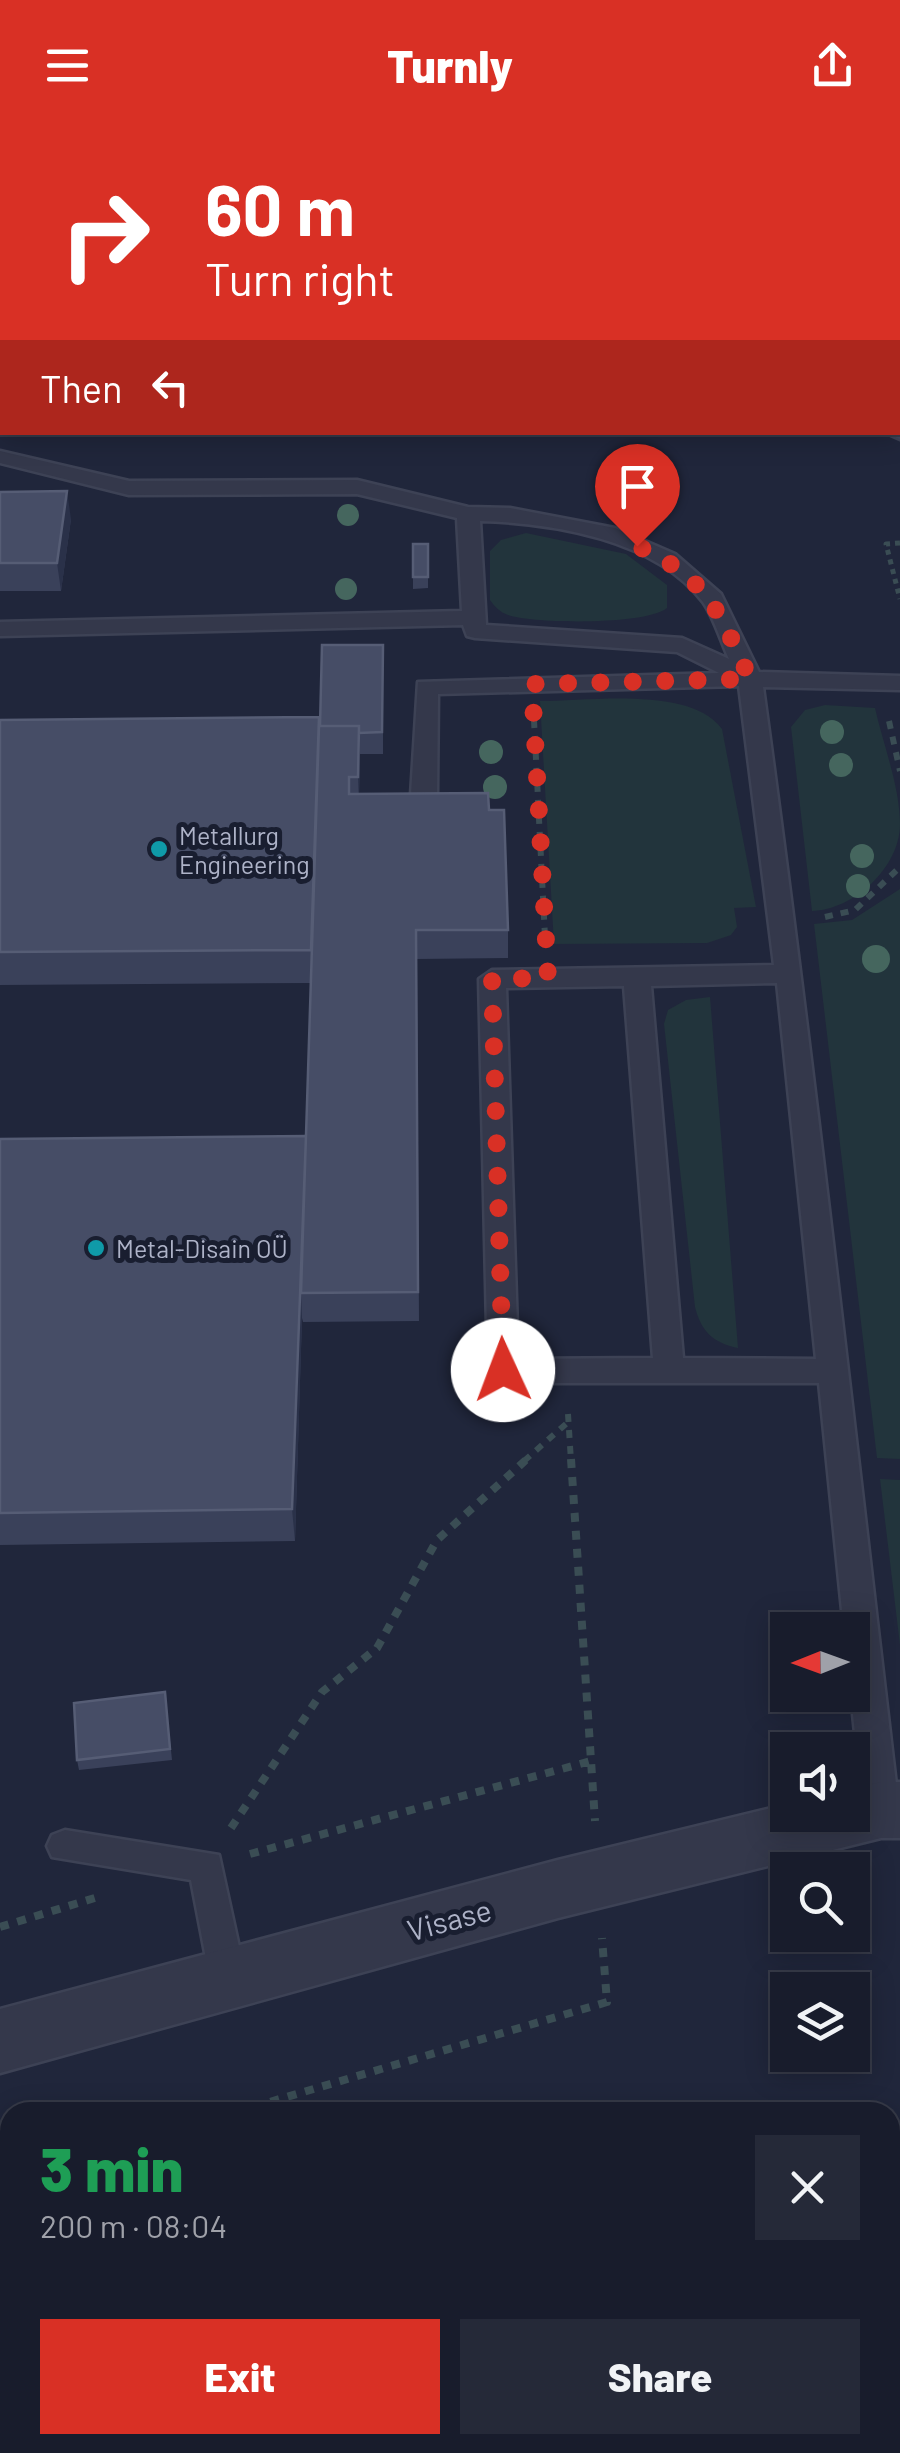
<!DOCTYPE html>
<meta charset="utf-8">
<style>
:root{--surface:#181c2c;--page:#252938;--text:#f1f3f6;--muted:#9fa1a9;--line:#363a48;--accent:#d93025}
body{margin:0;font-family:Barlow,sans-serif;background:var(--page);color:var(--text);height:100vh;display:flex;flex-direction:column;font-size:38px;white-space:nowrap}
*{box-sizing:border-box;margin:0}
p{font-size:32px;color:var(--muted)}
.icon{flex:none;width:55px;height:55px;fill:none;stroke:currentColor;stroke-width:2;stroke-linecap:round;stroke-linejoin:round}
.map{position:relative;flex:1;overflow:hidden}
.drawer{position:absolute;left:0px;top:1972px;width:900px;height:352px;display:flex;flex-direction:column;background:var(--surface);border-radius:30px 30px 0 0;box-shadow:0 5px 25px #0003,0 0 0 2px var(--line)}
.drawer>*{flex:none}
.guide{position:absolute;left:0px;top:0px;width:900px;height:305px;box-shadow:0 5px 25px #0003,0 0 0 2px var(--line);background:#d93025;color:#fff;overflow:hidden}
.needle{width:65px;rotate:269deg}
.tools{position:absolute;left:770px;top:1482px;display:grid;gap:20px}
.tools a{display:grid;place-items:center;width:100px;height:100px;border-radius:0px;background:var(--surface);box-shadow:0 5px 25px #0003,0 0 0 2px var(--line);font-size:50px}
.pin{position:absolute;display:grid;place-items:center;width:85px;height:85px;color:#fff;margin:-102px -42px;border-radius:50% 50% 50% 0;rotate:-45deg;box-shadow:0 0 10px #0007}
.pin .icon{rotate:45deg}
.me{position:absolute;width:110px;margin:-55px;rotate:358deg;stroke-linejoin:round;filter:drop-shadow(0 0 8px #0008)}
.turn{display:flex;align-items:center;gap:35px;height:210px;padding:0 40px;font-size:45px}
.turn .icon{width:130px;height:130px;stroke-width:2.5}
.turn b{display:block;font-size:70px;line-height:85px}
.then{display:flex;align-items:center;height:95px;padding:0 40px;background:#0003;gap:20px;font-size:38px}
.round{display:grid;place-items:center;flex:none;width:105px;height:105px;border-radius:0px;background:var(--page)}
.head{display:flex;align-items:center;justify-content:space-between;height:170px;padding:0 40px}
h1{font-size:60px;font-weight:800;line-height:75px;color:#1e9e55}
.button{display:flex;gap:20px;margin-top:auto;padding:20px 40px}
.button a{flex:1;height:115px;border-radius:0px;background:var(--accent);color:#fff;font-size:40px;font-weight:800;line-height:115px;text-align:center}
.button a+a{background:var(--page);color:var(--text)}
header{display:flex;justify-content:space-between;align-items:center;height:130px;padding:0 40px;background:var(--accent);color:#fff;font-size:45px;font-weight:800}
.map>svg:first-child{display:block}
.green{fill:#22343c}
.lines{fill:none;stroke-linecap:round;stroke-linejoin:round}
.stream{fill:#131a39;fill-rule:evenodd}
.lane-casing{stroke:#3d4255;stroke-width:5}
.street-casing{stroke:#3d4255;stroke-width:5}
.secondary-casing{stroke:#3d4255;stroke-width:5}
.path-far2{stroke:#3a4d54;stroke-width:5;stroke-dasharray:5 5;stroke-linecap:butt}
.path-far1{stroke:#3a4d54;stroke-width:6;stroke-dasharray:8 8;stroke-linecap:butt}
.path{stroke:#3a4d54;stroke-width:8;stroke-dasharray:9 9;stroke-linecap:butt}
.lane{fill:#34384b;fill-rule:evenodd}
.street{fill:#34384b;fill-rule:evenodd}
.secondary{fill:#41465f;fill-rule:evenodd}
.tree{fill:#45665e}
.wall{fill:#3a415a}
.shaded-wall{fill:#2a3149}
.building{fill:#464d66;stroke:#565d75;stroke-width:2.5}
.route{stroke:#d93025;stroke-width:18;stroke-dasharray:0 32.4}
.culture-dot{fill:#0f9aa8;stroke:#191e30;stroke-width:4}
.labels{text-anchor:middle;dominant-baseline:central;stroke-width:10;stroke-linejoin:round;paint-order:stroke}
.poi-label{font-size:25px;fill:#aeb3c8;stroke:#191e30;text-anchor:start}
.near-street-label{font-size:30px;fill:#aeb3c8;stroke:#191e30}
</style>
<header><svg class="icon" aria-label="menu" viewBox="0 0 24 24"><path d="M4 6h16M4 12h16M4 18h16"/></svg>Turnly<svg class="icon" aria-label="share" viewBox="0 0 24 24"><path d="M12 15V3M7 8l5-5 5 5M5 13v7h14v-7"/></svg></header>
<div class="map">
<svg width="900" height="2323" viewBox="0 0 900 2323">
<rect width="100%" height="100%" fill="#20263b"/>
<!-- green -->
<path class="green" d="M526,403L626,424L667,455V478C647,495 534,494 508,485C500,482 495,477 490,470V421L501,410Z
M540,571C590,571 691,556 722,599L756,777L734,778L737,797L731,805L707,813L554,814Z
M825,575L875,578C883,614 900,657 900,694C900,738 853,780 812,781L791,597L805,580Z
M900,759V1329L877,1328L814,794L852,790Z
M710,867L738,1218C713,1213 701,1201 695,1177L664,894L668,880L686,870Z
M880,1349L900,1350V1515Z"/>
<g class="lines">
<!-- stream -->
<path class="stream" d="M807,0H818L819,2H808Z
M898,162L900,163V175L898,174Z"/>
<!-- lane casing -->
<g class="lane-casing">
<path id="lane" d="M0,321L129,351L357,350L468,377L510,378L615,398L675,424L721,464L759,542L900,546V560L763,557C814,930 855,1305 899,1680L893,1691L881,1695L869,1691L863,1680L851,1565L852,1500H844L819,1253H503L492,1249L488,1241L479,849L492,840L774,835L739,556L438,564L437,665L424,673L415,670L411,665L418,552L719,543L677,522L475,508L467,506L463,495L0,506V492L462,481L457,388L357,364L129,365L0,333ZM480,391C553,393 655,409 703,472C714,487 721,512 729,529L682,508L486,495ZM777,853L816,1229L683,1228L651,856ZM624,856L653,1228L518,1229L506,858Z
M65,1700L219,1725L246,1849L241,1861L228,1866L215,1861L210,1849L191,1750L52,1727L47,1716L52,1705Z"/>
</g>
<!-- street casing -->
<g class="street-casing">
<path id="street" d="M881,1652H900V1708H881L558,1788L0,1943V1879L558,1730L788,1674V1685H852V1659Z"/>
</g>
<!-- secondary casing -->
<g class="secondary-casing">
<path id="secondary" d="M750,0H784L786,2H752Z
M898,279L900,280V309L884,302H898Z"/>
</g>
<!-- path-far2 -->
<path class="path-far2" d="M898,137L900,142
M900,413L886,414L900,469"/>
<!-- path-far1 -->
<path class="path-far1" d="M534,590L545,807
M889,591L900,641
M825,787L855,780L900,737
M568,1284L571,1331
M524,1331L567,1293"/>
<!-- path -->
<path class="path" d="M571,1329L595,1691
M231,1698L322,1562L377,1518L437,1410L527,1329
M250,1724L591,1631
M0,1797L98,1767
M236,1982L607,1872L602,1808
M0,2053L10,2050"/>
<!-- lane -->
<use href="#lane" class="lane"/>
<!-- street -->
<use href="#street" class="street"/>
<!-- secondary -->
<use href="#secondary" class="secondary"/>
</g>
<!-- trees -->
<g class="tree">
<circle cx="348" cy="385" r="11"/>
<circle cx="346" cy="459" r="11"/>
<circle cx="832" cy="602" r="12"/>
<circle cx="491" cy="622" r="12"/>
<circle cx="841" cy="635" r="12"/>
<circle cx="495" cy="657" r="12"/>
<circle cx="862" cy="726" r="12"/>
<circle cx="858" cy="756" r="12"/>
<circle cx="876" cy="829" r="14"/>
</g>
<!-- wall -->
<path class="wall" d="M0,362L71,389L61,461H0Z
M413,414H428V458L413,459Z
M383,515V624H360L359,664L489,680L508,800V828L417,829L419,1191L303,1192L302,1188L295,1411L0,1415V1009L306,1006L311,853L0,855V590L319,587Z
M165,1562L172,1630L79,1640L77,1630Z"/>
<!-- shaded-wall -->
<path class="shaded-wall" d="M67,361L71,389L61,461L57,433Z
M359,596L360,624L359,675L358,647Z
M306,1006L301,1163L302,1188L295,1411L292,1379Z"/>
<!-- building -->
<path class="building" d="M366,0H405V2H366Z
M67,361L57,433H0V362Z
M413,414H428V447H413Z
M322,515H383L382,602L359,603V596H320Z
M319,587L311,820L0,822V590Z
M319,596H359L358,647H349V664L488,663L489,680H504L508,800H416L418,1162L301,1163Z
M306,1006L292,1379L0,1383V1009Z
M165,1562L170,1619L77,1630L74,1573Z"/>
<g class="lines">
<!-- route -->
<path class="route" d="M503,1240L492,849L548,848L532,554L750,549C719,482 708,448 637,416"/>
</g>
<!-- markers -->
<g class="culture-dot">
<circle cx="159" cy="719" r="10"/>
<circle cx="96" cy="1118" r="10"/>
</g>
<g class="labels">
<!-- poi labels -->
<g class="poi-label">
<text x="179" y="705">Metallurg<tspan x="179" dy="29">Engineering</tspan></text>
<text x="116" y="1118">Metal-Disain OÜ</text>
</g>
<!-- near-street labels -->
<g class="near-street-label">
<text transform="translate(449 1789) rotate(-15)">Visase</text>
</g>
</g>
</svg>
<div class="tools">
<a><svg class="needle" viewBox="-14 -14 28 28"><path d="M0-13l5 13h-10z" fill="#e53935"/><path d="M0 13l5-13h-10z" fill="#9fa1a9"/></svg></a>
<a><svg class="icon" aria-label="sound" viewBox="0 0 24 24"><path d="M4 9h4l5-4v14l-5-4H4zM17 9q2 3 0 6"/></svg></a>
<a><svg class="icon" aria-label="search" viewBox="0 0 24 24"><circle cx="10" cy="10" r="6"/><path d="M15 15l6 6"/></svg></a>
<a><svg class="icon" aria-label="layers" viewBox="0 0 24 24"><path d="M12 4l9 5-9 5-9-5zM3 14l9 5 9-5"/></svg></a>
</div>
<div class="pin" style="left:637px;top:416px;background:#d93025"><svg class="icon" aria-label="arrive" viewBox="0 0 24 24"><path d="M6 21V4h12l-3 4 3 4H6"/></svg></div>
<svg class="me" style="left:503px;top:1240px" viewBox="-20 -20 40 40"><circle r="19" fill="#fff"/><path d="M0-13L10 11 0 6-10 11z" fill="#d93025"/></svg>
<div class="guide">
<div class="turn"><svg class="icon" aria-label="right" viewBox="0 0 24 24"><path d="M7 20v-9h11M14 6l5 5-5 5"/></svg><div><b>60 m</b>Turn right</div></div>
<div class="then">Then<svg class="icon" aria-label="left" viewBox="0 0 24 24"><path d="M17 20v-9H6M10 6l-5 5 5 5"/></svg></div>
</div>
<section class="drawer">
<div class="head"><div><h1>3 min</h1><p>200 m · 08:04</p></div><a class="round"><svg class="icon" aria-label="close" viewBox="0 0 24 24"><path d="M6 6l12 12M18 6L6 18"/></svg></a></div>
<div class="button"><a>Exit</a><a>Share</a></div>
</section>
</div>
